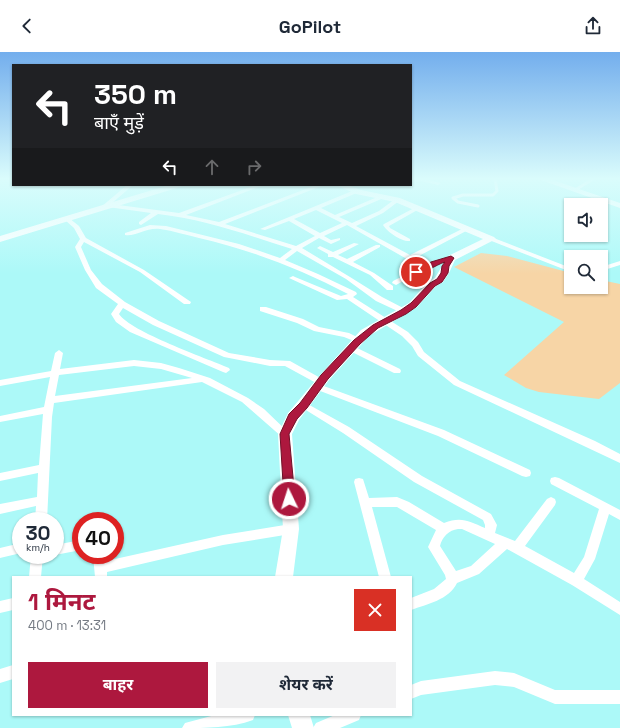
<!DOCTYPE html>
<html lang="hi">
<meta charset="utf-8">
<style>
:root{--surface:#fff;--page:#f2f2f3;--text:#1f2937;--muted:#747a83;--accent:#ad183e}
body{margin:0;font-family:"Space Grotesk","Noto Sans Devanagari",sans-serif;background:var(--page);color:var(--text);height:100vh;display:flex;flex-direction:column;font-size:15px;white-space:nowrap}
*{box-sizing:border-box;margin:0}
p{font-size:13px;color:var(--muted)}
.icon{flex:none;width:22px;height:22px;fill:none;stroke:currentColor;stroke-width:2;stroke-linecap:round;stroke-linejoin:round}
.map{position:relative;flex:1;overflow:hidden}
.drawer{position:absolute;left:12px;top:524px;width:400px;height:140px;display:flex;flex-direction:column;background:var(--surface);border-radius:0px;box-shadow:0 1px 3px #0004}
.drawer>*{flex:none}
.hud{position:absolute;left:12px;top:12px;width:400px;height:122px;border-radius:0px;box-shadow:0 1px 3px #0004;background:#202124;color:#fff;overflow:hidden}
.fabs{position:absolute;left:564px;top:146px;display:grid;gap:8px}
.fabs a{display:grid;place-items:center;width:44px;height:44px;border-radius:0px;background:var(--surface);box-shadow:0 1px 3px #0004;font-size:20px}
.speed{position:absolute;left:12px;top:460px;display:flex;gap:8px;font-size:20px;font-weight:700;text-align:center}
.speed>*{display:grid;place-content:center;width:52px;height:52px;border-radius:50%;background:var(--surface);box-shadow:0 1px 3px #0004;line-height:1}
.speed small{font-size:10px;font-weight:400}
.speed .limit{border:6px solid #d22;background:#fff;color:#111}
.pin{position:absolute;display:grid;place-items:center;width:34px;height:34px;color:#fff;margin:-17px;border:2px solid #fff;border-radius:50%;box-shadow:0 1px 4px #0007}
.me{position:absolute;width:44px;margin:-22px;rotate:356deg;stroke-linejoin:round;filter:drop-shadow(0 0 3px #0008)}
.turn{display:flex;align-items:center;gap:14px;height:84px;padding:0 16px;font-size:18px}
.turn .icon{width:52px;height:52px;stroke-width:2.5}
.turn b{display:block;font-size:28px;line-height:34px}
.lanes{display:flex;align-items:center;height:38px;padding:0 16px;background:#0003;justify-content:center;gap:20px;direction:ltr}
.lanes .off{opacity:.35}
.round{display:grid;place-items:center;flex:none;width:42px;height:42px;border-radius:0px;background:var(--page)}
.summary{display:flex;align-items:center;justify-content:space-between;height:68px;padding:0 16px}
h1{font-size:24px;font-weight:700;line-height:30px;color:var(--accent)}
.cta{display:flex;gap:8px;margin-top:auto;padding:8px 16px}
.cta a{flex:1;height:46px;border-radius:0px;background:var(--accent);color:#fff;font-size:16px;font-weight:700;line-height:46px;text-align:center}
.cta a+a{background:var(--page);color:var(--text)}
header{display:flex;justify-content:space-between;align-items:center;height:52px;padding:0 16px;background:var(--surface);font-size:18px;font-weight:700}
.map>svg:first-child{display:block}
.green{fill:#f7d5a6}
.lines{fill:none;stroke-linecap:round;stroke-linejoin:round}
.lane{stroke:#fff;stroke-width:3}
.street{fill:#fff;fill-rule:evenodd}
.secondary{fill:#fff;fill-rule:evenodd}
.route{fill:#ad183e;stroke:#701028}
</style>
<header><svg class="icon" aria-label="back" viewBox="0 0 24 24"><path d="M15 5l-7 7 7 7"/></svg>GoPilot<svg class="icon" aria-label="share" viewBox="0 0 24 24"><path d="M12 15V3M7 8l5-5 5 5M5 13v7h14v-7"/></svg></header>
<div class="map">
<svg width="620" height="676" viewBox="0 0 620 676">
<rect width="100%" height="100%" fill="#acf9f8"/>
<!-- green -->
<path class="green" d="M481,201L507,204L571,221V235H601V228L620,232V331L599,347L539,340L526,336L504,323L564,270L454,215Z"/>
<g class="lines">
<!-- lane -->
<path class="lane" d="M575,138L593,127
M478,154L458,150L453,146L463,143H493L497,139L495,127"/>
<!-- street -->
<path class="street" d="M413,127H425L441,131L438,133Z
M127,133H133L111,152L179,161L256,133H264L186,163L219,170L316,133H324L225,172L296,194L315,184L289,169L265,178L260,177L357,137L360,139L359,140L321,156L335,163L382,143H386V145L339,165L352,171L379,159L395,147H399V149L383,161L356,174L410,203L464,176H468V178L415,206L426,212L451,204L454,206L453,207L435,212L396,233L392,231L393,229L421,215L347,173L324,184L331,188L340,186V188L331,192L319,186L302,196L350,225L382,245L407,258V262H404L376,249L346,227L297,199L285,208L318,222L356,240L357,242L353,245L408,280L418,290L424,300L460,329L595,389L620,402V411L454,333L418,304L412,294L402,284L347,247L337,248L289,226L293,224L295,225L341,244L348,242C300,217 251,198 199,186C186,183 174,179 160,177C147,175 135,185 125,183V181L150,173L166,174L239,192L280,206L292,197C248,183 204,167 158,162L141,173L139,172V170L151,161L108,155L105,157H101V155ZM316,158L342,171L320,181L294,167Z
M416,155L421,156L389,174L390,176L410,187V189C402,190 387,180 383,173L384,172Z
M65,166H69L79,174L86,186L144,218L191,250L190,252H184L140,220L84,190L81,195L91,218L102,232L125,250L159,269L229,301L270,308L290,309L324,328L325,330L321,333L444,378L530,418L531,421L530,424L526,425L522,424L438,384L315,337L314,335L318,332L285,314H270L224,305L153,273L123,256L119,262C131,280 206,306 229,316L230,318L226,321L223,320L130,280L116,270L111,262L118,252L96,236L85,218L75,195L80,187L74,176L65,168Z
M491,185L571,216V220L489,188L488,187Z
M354,191L359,192L338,203L347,207L376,193H380V195L353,210L374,221L393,234V238H387L370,223L333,205H328V202L317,196L320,194L333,200Z
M620,209V213L601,219V215Z
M260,255H266L303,267L319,275L349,281L363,288L359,291L344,285L314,279L297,271L260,259Z
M351,293L400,317L401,319L400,321H394L348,298L347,296Z
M59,298L63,301L60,317L134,308L161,311L179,316L210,326L248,346L264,357L290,382L288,385H282L242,350L202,330L54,351L52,365L47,469H35L36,454L0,462V452L37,445L38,421L0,429V421L39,413L43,362L0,370V364L44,355L50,325L0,334V328L51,319L55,301ZM134,314L161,317L192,326L55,344L59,323Z
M304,350L349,375L422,424L491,462L497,473L495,481L515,489L547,447L551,445L555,447L556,450L555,453L525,494L574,521L584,505L599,457L551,432L550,429L551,426L555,425L559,426L620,458V468L609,462L595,507L584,527L620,550V563L572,533L507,497L479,522L457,531C449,548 427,552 411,558V546L434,537L446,527L445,523L428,495L436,478L397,455H372L391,525H379L354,430L355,427L359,426L363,427L369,446L397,445L409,450L444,471C461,464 469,469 485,476V473L483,468L414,430L343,381L301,355L299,353L301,351ZM458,477H462L495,492L471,514L456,519L440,494C442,485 449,478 458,477Z
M291,472L295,473L297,477L295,481L291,482L223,493L107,520V525H95L93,503H105L106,509L223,483Z
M81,488V498L55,503H54L55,493Z
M21,491V501L0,506V496Z
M31,503H43L41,525H29Z
M13,546V558L0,561V549Z
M13,613V627L0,631V617Z
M495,619L514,621L555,638H620V652H555L514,635L495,633L421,643L411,647V633L421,629Z
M215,663H255L253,668C231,676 206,676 182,676L185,671Z
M335,663H361L359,668L340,676H313L316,671Z"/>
<!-- secondary -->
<path class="secondary" d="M538,127H550L620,151V156Z
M169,133H181L180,135L0,190V184Z
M336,133H347L361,138L400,146L494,185L496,187L455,208L449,221L443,230L436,234L417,255L369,284L329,328L299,368L292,382L299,477L293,525H275L283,477L278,382L288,361L321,322L361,278L409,251L428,230L435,226L448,204L483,187L395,150L356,142Z
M288,663H310L314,676H292Z"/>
</g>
<!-- sky -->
<linearGradient id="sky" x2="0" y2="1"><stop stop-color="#73aeed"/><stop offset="0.57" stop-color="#dafcfc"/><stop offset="1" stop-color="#dafcfc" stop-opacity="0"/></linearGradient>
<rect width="620" height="222" fill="url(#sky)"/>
<!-- route -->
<path class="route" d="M451,204L454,206L449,214L448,221L442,230L435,234L416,255L406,262L378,276L360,292L328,327L307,356L297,367L289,382L295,447L293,450L289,451L285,450L284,447L280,382L289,362L300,351L321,323L354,288L373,273L401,258L411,251L430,231L437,227L441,221L442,214L445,210C435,213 423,223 414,222V219L431,210Z"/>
</svg>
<div class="fabs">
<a><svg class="icon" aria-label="sound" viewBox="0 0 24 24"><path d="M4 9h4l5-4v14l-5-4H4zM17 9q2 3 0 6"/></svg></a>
<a><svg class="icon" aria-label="search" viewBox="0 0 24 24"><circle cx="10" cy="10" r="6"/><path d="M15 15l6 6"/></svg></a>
</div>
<div class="speed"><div>30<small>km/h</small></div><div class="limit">40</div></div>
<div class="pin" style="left:416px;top:220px;background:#d93025"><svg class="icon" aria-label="arrive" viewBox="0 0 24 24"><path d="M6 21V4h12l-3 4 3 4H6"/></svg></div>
<svg class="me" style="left:289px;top:447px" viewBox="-20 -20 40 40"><circle r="17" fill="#ad183e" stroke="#fff" stroke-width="3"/><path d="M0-11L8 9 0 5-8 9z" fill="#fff"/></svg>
<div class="hud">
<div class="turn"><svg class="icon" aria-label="left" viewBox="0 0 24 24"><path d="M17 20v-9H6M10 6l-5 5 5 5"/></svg><div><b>350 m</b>बाएँ मुड़ें</div></div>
<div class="lanes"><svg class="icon" aria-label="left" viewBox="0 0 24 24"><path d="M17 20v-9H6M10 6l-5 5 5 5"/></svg><svg class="icon off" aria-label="ahead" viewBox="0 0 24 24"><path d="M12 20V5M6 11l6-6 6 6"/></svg><svg class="icon off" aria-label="right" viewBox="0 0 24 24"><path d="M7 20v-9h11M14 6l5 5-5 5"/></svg></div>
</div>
<section class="drawer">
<div class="summary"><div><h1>1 मिनट</h1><p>400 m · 13:31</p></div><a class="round" style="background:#d93025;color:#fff"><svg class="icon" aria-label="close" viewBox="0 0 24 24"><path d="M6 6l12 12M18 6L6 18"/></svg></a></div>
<div class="cta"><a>बाहर</a><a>शेयर करें</a></div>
</section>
</div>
